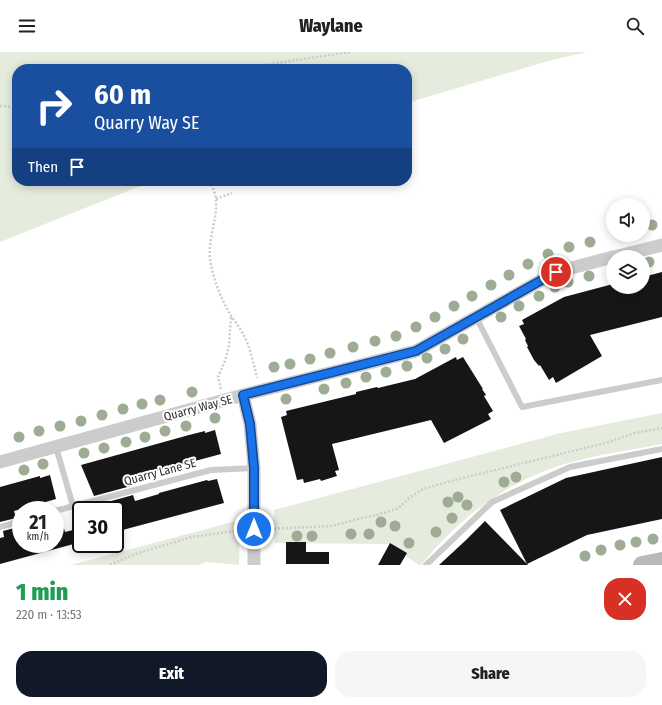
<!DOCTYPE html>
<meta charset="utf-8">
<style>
:root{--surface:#fff;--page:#f6f6f6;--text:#202124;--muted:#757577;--accent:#111827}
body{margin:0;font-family:"Fira Sans Condensed",sans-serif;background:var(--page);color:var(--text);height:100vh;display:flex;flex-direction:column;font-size:15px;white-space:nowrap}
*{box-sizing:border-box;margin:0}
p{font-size:13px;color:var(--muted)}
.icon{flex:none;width:22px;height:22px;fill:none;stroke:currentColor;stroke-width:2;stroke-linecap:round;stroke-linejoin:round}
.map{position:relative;height:513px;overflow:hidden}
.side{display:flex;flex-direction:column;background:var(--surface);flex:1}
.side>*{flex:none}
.hud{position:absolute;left:12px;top:12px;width:400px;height:122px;border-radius:16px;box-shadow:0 2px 10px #0003;background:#1a4fa0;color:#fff;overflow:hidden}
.controls{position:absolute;left:606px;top:146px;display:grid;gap:8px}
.controls a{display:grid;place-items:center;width:44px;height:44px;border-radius:50%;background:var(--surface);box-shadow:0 2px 10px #0003;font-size:20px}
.speed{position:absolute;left:12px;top:449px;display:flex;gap:8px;font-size:20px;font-weight:700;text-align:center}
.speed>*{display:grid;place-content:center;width:52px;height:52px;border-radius:50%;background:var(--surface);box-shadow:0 2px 10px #0003;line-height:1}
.speed small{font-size:10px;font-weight:400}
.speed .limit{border:2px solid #111;border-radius:6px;background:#fff;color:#111}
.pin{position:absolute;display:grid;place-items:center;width:34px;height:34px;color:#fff;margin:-17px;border:2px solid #fff;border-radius:50%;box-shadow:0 1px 4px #0007}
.me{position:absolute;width:44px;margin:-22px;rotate:0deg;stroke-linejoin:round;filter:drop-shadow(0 0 3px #0008)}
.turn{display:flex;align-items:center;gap:14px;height:84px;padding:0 16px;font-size:18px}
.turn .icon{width:52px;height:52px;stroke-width:2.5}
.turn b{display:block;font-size:28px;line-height:34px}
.then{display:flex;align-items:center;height:38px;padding:0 16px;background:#0003;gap:8px;font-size:15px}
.round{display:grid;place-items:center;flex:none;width:42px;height:42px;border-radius:16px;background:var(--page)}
.headline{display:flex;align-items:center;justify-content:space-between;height:68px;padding:0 16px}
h1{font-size:24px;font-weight:800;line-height:30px;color:#1e9e55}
.cta{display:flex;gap:8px;margin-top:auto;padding:8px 16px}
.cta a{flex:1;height:46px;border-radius:16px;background:var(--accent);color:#fff;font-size:16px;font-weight:800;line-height:46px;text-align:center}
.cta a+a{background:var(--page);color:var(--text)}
header{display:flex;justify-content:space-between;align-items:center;height:52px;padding:0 16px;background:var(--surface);font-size:18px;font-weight:800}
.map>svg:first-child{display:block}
.green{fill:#e5ecde}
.building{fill:#161616}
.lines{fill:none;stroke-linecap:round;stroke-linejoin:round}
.path{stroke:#ccc;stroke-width:2.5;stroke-dasharray:2 2;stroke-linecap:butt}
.lane{stroke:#ccc;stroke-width:6}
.street{stroke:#ccc;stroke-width:13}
.secondary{stroke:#b9b9b9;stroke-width:18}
.tree{fill:#9fac95}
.route-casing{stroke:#114b97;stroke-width:10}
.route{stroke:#1a73e8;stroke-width:7}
.labels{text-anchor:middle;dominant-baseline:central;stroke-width:4;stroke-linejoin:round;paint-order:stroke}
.street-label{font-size:12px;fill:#2f2f2f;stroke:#fff}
</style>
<header><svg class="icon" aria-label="menu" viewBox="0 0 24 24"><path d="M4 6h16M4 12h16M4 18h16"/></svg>Waylane<svg class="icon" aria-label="search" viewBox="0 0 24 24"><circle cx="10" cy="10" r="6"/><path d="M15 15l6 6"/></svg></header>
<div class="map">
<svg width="662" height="513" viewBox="0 0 662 513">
<rect width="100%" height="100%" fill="#fff"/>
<!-- green -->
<path class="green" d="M0,0H587L548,9L407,51V17H17V129H153L0,190Z
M662,361V392C637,397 612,400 587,406C517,422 466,458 421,513H419L388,492L275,491L274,458L561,381Z
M240,468L239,513L207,510L198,513H71Z"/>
<!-- building -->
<path class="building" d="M662,220V265L590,283L602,304L556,331L553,325L549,328L540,313L539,314L534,308L527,295L528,294L525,288L526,287L519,274L524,272L522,268L564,245L613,232V235H643V225Z
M456,305L457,308L463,305L483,337H482L486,343L484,344L493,359L488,362L491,367L444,391L431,368L332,392L339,418L335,419L337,424L321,429L320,427L304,431L303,427L297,428L281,365L287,363L286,359L356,342V340L377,335L378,336L415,327Z
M215,378L221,402L139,424L129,427L131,434L94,444L81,413L189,383L205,379V381Z
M662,405V467L587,483L527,512L500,458L566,426Z
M50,423L56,447L14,459L16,466L0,470V435L40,424V426Z
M217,427L224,451L115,480V458H99L97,453L133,443L135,449L159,442V441L207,428L208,429Z
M60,462L65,480L81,476V490L0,512V486L4,485L3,479L18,475L21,492H55V463Z
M485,469L528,513H439L465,489Z
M286,490H306V500H329V512H286Z
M390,491L407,501L400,513H378Z"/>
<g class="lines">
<!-- path -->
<path class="path" d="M237,17L350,0
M0,54L17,55
M209,129C226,152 207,181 210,207C213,226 220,245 230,262C235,270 242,278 246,288C251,300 254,313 257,326
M216,147L232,141
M221,337L218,325L225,309L229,294L231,264
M266,477L332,474L358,467L377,463L399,456L409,446L423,437L447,430L605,391L635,381L662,376
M110,513L138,501L192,485L241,478"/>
<!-- lane -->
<path class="lane" d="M476,265L522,355L662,328
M56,395L73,454
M55,459L211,418L254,416
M0,475L21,469
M426,513L492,450L570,415L662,397"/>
<!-- street -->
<path class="street" d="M614,205L662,193
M243,343L250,372L254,416V513
M0,410L243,343L416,299L556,220L613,205"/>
<!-- secondary -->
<path class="secondary" d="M642,513L662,509"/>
</g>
<!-- trees -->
<g class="tree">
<circle cx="652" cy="173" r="5.5"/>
<circle cx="590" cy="190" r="5.5"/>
<circle cx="569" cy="195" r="5.5"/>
<circle cx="548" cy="202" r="5.5"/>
<circle cx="649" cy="210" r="5.5"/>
<circle cx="528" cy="212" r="5.5"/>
<circle cx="509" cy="223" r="5.5"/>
<circle cx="589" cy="224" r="5.5"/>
<circle cx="568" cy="230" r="5.5"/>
<circle cx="491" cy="233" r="5.5"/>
<circle cx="555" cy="235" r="5.5"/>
<circle cx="472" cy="244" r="5.5"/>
<circle cx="539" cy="244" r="5.5"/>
<circle cx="454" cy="254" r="5.5"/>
<circle cx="519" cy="254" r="5.5"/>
<circle cx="435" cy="265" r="5.5"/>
<circle cx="501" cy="265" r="5.5"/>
<circle cx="416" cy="275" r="5.5"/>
<circle cx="396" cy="284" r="5.5"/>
<circle cx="463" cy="287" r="5.5"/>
<circle cx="375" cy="289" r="5.5"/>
<circle cx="353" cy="295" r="5.5"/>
<circle cx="445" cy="297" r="5.5"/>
<circle cx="330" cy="301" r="5.5"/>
<circle cx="427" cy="306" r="5.5"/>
<circle cx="310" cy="307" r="5.5"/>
<circle cx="290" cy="312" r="5.5"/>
<circle cx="407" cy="314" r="5.5"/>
<circle cx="274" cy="315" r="5.5"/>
<circle cx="386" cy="320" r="5.5"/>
<circle cx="366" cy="325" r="5.5"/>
<circle cx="346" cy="331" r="5.5"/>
<circle cx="324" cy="337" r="5.5"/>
<circle cx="192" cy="340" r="5.5"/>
<circle cx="286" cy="347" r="5.5"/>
<circle cx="160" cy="348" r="5.5"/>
<circle cx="142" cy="352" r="5.5"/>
<circle cx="123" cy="357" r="5.5"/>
<circle cx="102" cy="363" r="5.5"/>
<circle cx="215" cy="366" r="5.5"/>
<circle cx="81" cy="369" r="5.5"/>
<circle cx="60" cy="374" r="5.5"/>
<circle cx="186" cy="374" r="5.5"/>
<circle cx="39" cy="379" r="5.5"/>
<circle cx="165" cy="379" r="5.5"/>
<circle cx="19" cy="385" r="5.5"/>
<circle cx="145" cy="385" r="5.5"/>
<circle cx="126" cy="390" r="5.5"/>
<circle cx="104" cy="396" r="5.5"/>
<circle cx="84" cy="401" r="5.5"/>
<circle cx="43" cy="412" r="5.5"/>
<circle cx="24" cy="418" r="5.5"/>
<circle cx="516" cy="425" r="5.5"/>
<circle cx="504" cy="430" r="5.5"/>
<circle cx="458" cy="445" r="5.5"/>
<circle cx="448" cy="450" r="5.5"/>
<circle cx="467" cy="453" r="5.5"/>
<circle cx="452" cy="466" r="5.5"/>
<circle cx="381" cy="470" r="5.5"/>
<circle cx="395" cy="474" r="5.5"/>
<circle cx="436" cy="480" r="5.5"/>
<circle cx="351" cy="482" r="5.5"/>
<circle cx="369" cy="482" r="5.5"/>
<circle cx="297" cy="484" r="5.5"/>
<circle cx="312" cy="484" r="5.5"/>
<circle cx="653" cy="487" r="5.5"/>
<circle cx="636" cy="490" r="5.5"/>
<circle cx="409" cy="491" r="5.5"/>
<circle cx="620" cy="493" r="5.5"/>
<circle cx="601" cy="498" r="5.5"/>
<circle cx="585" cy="504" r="5.5"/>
</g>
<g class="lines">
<!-- route casing -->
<g class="route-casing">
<path id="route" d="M254,477V416L250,372L243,343L416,299L556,220"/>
</g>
<!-- route -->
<use href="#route" class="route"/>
</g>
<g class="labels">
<!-- street labels -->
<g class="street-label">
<text transform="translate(198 356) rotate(-15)">Quarry Way SE</text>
<text transform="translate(160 420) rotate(-15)">Quarry Lane SE</text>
</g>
</g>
</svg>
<div class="controls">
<a><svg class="icon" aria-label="sound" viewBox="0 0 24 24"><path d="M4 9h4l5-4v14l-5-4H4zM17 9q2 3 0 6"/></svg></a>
<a><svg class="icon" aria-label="layers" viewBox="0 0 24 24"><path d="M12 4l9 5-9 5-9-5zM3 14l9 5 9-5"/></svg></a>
</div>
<div class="speed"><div>21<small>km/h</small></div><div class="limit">30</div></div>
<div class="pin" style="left:556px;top:220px;background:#d93025"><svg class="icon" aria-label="arrive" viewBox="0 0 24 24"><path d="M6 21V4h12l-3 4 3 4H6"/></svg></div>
<svg class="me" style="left:254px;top:477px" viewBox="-20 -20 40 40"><circle r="17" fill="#1a73e8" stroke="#fff" stroke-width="3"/><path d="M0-11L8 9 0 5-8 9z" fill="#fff"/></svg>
<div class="hud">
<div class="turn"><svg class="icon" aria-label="right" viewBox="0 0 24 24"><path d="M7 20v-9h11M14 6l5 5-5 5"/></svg><div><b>60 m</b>Quarry Way SE</div></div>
<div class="then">Then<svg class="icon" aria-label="arrive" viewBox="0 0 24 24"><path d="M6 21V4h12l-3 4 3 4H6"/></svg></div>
</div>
</div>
<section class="side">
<div class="headline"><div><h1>1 min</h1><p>220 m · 13:53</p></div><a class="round" style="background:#d93025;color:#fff"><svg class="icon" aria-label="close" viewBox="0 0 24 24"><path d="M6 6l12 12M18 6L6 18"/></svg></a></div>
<div class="cta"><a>Exit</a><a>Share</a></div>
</section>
